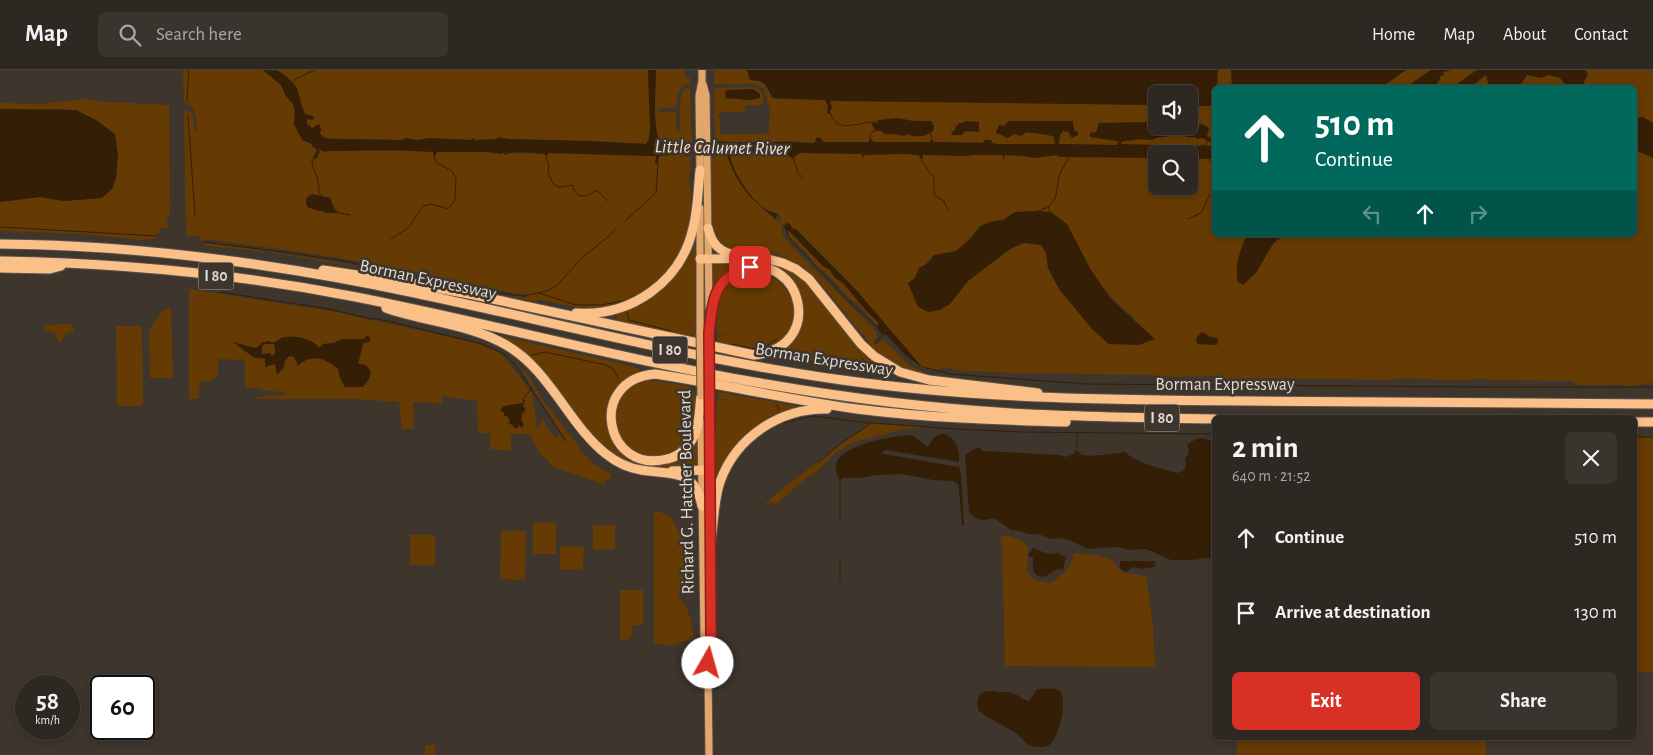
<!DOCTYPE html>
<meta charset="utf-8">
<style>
:root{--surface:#2e2822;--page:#3a342f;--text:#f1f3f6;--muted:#a7a6a5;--line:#494440;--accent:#d93025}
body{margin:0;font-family:"Alegreya Sans",sans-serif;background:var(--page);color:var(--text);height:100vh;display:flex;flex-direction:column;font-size:19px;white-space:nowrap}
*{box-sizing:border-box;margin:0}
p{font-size:16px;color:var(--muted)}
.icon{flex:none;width:28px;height:28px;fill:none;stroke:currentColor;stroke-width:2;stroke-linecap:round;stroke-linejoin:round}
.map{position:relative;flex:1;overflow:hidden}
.side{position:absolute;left:1212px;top:345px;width:425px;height:325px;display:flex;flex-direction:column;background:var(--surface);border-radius:8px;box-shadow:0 2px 8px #0003,0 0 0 1px var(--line)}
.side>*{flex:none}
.top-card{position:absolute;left:1212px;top:15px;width:425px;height:152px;border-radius:8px;box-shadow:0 2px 8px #0003,0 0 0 1px var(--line);background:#00695c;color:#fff;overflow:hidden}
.buttons{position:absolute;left:1148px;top:15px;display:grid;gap:10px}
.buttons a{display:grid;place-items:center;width:50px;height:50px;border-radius:8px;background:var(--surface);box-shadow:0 2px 8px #0003,0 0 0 1px var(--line);font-size:25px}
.speed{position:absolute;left:15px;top:605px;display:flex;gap:10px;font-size:25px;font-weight:700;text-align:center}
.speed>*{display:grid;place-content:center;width:65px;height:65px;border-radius:50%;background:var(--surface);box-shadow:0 2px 8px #0003,0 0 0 1px var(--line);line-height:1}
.speed small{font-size:12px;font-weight:400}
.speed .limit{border:2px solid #111;border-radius:8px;background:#fff;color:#111}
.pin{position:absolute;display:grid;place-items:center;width:42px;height:42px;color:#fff;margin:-21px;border-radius:10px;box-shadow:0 2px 8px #0006}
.me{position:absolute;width:55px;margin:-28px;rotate:7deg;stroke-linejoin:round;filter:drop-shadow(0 0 4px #0008)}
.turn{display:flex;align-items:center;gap:18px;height:105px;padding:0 20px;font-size:22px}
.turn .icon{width:65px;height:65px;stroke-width:2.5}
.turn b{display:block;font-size:35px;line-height:42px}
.lanes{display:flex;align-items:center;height:48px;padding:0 20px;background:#0003;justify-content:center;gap:25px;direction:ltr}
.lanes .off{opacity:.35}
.round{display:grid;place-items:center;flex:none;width:52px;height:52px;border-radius:8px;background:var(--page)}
.headline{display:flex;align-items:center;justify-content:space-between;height:85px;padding:0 20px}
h1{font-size:30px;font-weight:600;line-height:38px}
.button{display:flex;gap:10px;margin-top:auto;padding:10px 20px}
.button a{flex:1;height:58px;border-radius:8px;background:var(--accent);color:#fff;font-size:20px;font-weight:600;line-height:58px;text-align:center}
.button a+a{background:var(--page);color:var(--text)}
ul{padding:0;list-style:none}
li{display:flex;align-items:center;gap:15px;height:75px;padding:0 20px}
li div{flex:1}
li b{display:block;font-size:19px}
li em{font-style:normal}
header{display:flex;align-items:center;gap:30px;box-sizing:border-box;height:70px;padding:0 25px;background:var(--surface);border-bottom:1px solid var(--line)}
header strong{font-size:24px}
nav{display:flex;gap:28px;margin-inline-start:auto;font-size:18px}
.search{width:350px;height:45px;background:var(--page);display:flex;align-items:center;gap:12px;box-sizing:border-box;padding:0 18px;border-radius:8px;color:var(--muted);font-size:19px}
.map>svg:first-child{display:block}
.green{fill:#663b03;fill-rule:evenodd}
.water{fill:#341e06;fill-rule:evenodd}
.pier{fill:#3e352d}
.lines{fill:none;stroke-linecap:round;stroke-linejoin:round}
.stream{stroke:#341e06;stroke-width:1}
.primary-casing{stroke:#5b534b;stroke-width:9}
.motorway-casing{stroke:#5b534b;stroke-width:11}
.primary{stroke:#e3a76b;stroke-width:7}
.motorway{stroke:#fbc088;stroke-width:9}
.primary-bridge-casing{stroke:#5b534b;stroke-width:9;stroke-linecap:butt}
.primary-bridge{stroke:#e3a76b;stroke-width:7}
.route-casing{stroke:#8d1f18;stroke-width:12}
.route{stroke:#d93025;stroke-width:9}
.labels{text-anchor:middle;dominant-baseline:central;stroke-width:5;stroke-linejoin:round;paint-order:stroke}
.shield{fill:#3e352d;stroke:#afa8a3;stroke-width:1}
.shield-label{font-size:16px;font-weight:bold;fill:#dfdad5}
.street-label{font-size:18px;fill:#dfdad5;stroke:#3e352d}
.water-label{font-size:19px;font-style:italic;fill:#f3e1d0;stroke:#3e352d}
</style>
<header>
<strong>Map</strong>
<div class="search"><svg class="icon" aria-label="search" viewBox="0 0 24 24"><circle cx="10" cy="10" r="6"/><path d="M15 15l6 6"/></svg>Search here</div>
<nav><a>Home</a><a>Map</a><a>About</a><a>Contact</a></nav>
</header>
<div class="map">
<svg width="1653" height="685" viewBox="0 0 1653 685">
<rect width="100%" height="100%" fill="#3e352d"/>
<!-- green -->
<path class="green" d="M183,0H263L281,15L286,26L293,34L296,59L302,69L312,74L317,80L313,90L318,87L317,84L320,82L318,79L326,81H419L433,82L435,86L437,82H482L501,84L505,82V85L509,83L546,84V87L548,83L653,86H656V94L658,92V86L684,83L685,87L691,86L689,116L691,117C691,131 691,146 688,159C678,201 639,234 597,237C577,239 556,233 536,229L537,232L505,226L525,228L529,226L522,223L516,224C468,214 421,203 374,194C318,184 261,176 204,169L203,171L205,173C294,183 381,200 469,218L478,221L352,196L268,182L206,176L200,169V166L188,165V167H186L184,41L192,42L195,60L198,59L194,40L192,37L184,32ZM312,124L321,127H326L338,142L327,143L307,137Z
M277,0H648C648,15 654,64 646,74L591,71L508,69L498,67L497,69C489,71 478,72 471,68V70L429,68L418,70L406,68L402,70L325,68L320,64L321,59L319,54L312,58L307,54V49L312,50L313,46L305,44L298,23V19L287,7Z
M656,0H685V8H690V13C676,17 678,25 676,38L657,39L659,42H676V61H680C680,47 678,32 684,19L690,17L692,74L660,72C652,56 656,19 656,0Z
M714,0H747L748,4L751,10C771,11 763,20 775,29L825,30L828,34L827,39L830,41L829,30L1156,35V52L1099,53L1096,62H1091V67L1117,71L1119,72L1117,75L1059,74L1060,65L1063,61L1069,62L1070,67L1074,66C1075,62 1074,55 1071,52L1019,51L996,59V63L1010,67L1014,64L1019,66L1027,62C1036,64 1045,63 1054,67L1056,74H996L992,73L991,70L983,73L968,72H873L871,69L869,72H824L821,68L812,73L791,71L726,73L718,71L715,73L714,18L754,17L760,20L763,25V35H746L745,42H720L717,47H720V64H765L769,63L770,38L768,34L764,18L754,14H714ZM729,20L758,22L760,28L749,30L726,28L725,25ZM890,49L924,51L934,56L933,61C923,68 916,67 906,63L905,66C893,64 879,64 871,54L877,53ZM966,51L979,52V61L953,62L956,56H958Z
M1218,0H1231L1232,17L1217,18Z
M1406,0H1431L1407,17L1381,18Z
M1451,0H1477L1453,17L1429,18L1435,17L1443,3Z
M1585,0H1653V53L1643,48H1635V18H1583L1584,12L1588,4Z
M1487,5L1489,17L1468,18L1473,16Z
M1527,5L1540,8L1549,5L1560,8L1567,17L1519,18Z
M82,29L107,32L169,35L170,142L167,150L168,158H160L157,168L141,170L83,164L0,161V132L40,127L63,131L102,128L112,119L116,107L67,39H0V33L40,34Z
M1189,36H1215V77L1203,75H1121V72C1131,69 1142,68 1152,70L1159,66L1166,67L1168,62L1165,56H1189ZM1202,54L1208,60L1207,66L1214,70L1210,72L1202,68L1186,67L1185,63L1187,58Z
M1635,80L1653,88V313C1645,313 1639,316 1631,316C1624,316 1617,313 1610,315H1579L1569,311L1487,310L1479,308L1471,310H1445L1402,308L1391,310L1247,308L1226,309L1212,306L1177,307L1143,305L1017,303L963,301L944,297L937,300L922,297L857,221L823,186L793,159L789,154L786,152L782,155V161L784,167L800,185L875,260L877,267L873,272L878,274L883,269L909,295L928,305L899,296L876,281L817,209L804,197L777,184L758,180L732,179L720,172L713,158L711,103L713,101L711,97V89L717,86L716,82L727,85C737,113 757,137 779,152L782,148C775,142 771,143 765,139C751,128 729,101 730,83L780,82L792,88L794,92V86L800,83L911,84L918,85L922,89L923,85H928L967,86L973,85H1003L1002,93L1005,85C1015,86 1024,87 1033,88C1042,88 1052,84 1060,87H1156V116H1189V88L1210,89L1215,87V165H1247L1265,186L1275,172L1286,165H1635ZM1038,141C1074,146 1074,174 1091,201C1103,221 1118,234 1135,249L1109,274L1092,259L1048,198L1046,183L1041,175L1024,173L1010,179L968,211L950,234L908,213C916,208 914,207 919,200C921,196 929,191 934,186L956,181L971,168L980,156L990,152L1003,150L1015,142Z
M788,160C803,171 813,187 828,198C833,203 836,208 842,212L879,254L877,255L860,237L858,234L849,228L825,202L816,196L806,183L788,166Z
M692,175L695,176V258L681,257L695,259V268L692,264L687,268L616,251L617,246L615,244C659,230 666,210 692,175Z
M761,192L783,198L802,209L860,279L873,291L893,304L839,299L771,289L769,287C805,272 815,227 782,202H728L713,217V195L715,193Z
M754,202C809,209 804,278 755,280C743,281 729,276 717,274V265H734L717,264C716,231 716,208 754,202Z
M189,219L336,242L476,273L498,282L505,288L532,323L537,357L540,356L541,350L543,348L544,352L555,368L557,367L558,363L565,372H567L519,296L528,305L542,329L574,370L581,381L592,393L611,404V409L604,411L606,415L554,397L539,382L530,364H511V381L490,379V363H478L477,331L443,326L442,333L413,332L414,359H402L399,332L354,329H252C262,324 275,327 286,324V322L265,321L259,318H245V290L218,289V305L211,311L200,312L198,329H189ZM284,267C294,267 313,267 318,278C328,270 352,270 365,269L358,294L300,285L296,292L294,287L289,286C284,293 283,298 277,304L275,294L268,295L266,289L253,287L234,273L255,278L269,271L273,273Z
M171,237L173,308H150L149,260L163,240Z
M68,254L73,255L74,262L66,263L61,273L59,272L54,262L45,261V255Z
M116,256H142L143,332L141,336H117Z
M505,267L623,294L640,299L639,302C582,325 608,407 663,395C679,391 684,378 697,372V395L693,396C675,397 653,400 636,395C593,382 567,325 538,294C528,283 517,276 504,268Z
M265,274H274L275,290L262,284V276Z
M650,310L689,316V321L695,322V324L671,323L695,326C695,354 691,384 657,386C647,386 640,386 632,379C614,365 610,338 626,321C633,315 642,312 650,310Z
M718,322L796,336V338C769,341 737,368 724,391C719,399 719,410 714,416L717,330H730L718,329Z
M870,353L926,357L900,360L854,372L834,384L816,402L805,409L775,435L771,432L761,438L772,427L795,409Z
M1635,367H1653V602H1635Z
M654,440L670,446L680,463L687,480L688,493L678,526C690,538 692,553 694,569L671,575L654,574Z
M533,453H556V484H533Z
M593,455H615V479H593Z
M501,461H526L525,510L500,509Z
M410,465H435V495H410Z
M1007,465L1022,471L1028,476L1027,501L1036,511L1051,513C1062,505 1072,497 1074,483L1096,485L1112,490L1121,502L1146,506L1153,556L1155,597L1005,596L1002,473L1000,468Z
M560,476L584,477L583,500L560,499Z
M620,520H643V555H632V564L629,569L620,570Z
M1237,668H1486V685H1237Z
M425,675H435V685H425Z"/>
<!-- water -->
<path class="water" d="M263,0C267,0 272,0 275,0C281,1 297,15 298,21C300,28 301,36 305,44L315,47L312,50L307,49V54L312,58L319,54L321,59L320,64L325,68L331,69L402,70L406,68L418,70L429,68L471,70L473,68L475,70L497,69L498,67L508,69L591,71L646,74L649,69L650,60L648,0H656C656,19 652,56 660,72L667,73L670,71C678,75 702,74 712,73C715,72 717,71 719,71C751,74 783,71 815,73L816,68L819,67L824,72H868L872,67L871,69L874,72H930L931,70L936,72L983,73L984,70H991L992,73L996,74H1055L1054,67C1045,63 1036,64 1026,62L1021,66L1014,64L1008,68L996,63L999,55L1004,56L1009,51H1073L1074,60L1078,62V65L1072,68L1069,62L1063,61L1060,65L1059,74L1117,75L1119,72L1117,71L1090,67V63L1096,62L1099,53L1156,52V56H1165L1167,61H1171L1170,65C1165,69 1158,65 1152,70C1142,68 1131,70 1121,72V74L1201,76L1203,73V75L1215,77V87L1210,89L1189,88V84H1156L1155,88L1060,87L1056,85L1035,88L1026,86L1005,85L1001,94L1003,89V85H973L967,86L928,85H923L922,91L919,85L903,84L864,85L862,89V84L800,83L794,87L796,98L793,88L780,82L730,83C729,97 753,133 767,140C770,142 774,142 778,144L775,149C770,143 763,139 757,133C742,120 733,103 727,85C701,79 684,84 659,86L658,93L655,94L656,86H653L549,83L546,87L545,84C534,83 515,80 504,85L505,82L501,84L496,83L495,84L492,82H437L434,88L433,82L394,80L329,81L325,82L318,79L320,82L317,86H319L312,90L317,80L312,76V74L302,70L294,54L295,41L293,34L286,26L281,15Z
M747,0H1218L1217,17L1215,18V36H1189V24H1156V35L830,31L832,38L830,41L831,45L827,43L828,36L825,30L773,28C765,15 768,11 750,10Z
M1231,0H1406L1381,17H1232Z
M1431,0H1451L1443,2L1444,5L1440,6L1439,11L1433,17H1406Z
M1477,0H1585L1588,4L1584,12L1583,17H1567L1560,8L1549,5L1540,8L1527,5L1519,17H1489L1486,5C1470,16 1474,18 1453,17Z
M753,19L760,24V28L749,30L726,28L725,21L727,20Z
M0,39L76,40L96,50L115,64L118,85L116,108L112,119L102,128L63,131L40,127L0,132Z
M1643,47L1653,53V88L1635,80V48Z
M899,48L912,51H931L934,56L933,61C923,68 917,67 906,64L905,66L895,64H884L882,61L875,60L871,53H877L878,50Z
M966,51L979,52V61L981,62L965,61L962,65H952L951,63L955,60L956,55L958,56V53H962Z
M1202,54L1209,58L1207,66L1214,70L1213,73L1202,68L1196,69V67H1186C1182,55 1194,56 1202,54Z
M312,124L331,128C331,133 334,140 339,143H327L307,137L306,132L307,127Z
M1038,141L1051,142L1067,154L1091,200L1111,229L1155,269L1139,275L1109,274L1092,259L1059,219L1048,198L1046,183L1041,175L1024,173L1010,179L968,211L950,234L940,240L928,242L918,237L908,213L915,208L919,198L927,194L934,185L956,181L971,168L980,156L990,152L1003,150L1015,142Z
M787,153L790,154L792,158L797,160L857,221L922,297L905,285L887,265L882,264L877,258L879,253L868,243L842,212L835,208L830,200L823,196L788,160L787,162L784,156Z
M1247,165H1286L1274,172L1256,203L1243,215L1238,212C1234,196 1240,180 1247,165Z
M1202,262L1211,267L1218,268L1217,275L1197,274L1196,268Z
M367,265L370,268V272L363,273L358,294C364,293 373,298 370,306C369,310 365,314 363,317H345L340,308L338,299C325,288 311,283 298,296L294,287L289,286L284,292V297L277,305L275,294L265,297V289L253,287L233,272L255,278L259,276L261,273L269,271L273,273C277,272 280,268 284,267C294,265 314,269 319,278L323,274L335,273L342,269H364ZM265,274H274C275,279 277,283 272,286L270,283L262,284V276Z
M523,330H525L523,336L525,338V341L522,344L521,350L524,354L522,358L518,355V358H514L513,355L509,354L510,351L507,346H504V343L500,340L504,336L523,333Z
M941,364C955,364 960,379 959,392L886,380L882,382L884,384L959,397L961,405L964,455L962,456L959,419L958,414L953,411L933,410L903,404L876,405L861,408H842L840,410C836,403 834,395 839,388C852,373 893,366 912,365L928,377L934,367Z
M1203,368L1215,373V487L1192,490H1171L1146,479L1129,480L1117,477L1087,479L1074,472L1061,468L1052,469L1038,464H1028L1020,461L1011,460L994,448C984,451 976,451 969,442L965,385L974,379L980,377L982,381L1060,385L1065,387L1074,384L1075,381H1078L1081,385C1089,387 1115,384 1125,382C1138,394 1160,398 1177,403L1183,401L1186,396L1185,389C1189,384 1190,381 1187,375L1196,369Z
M1033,478L1048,484L1058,483L1067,488L1065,490L1063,500L1058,499L1044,507L1037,506L1033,501V488L1028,485Z
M1120,491H1154L1156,492L1154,497L1142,499L1133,497L1126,502L1120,498Z
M1037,619C1043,619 1055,617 1060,621C1068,629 1059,673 1047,676C1043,678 1036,677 1032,676C1027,675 1024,670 1020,667C1008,656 991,651 978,640C975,622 984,619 999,622C1004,622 1010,622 1015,624C1020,626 1023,630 1029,631Z"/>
<!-- pier -->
<path class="pier" d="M714,70L717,85H691L692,71Z"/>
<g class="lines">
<!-- stream -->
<path class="stream" d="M294,12L295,9L315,0
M187,31L189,0
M831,44C837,65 860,51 876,52
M188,46L195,145
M930,62L932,68L931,70
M870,69V65L873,61H877
M1206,75L1207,70
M546,87L549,95L548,102L553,114L559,117L573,115C575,129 585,128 595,121H598L608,131
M1210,89V91L1214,94L1212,98L1215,101
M312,90C312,101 316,101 318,111C319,117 318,122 322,128
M922,91L934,108V125L944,131L948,140
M796,96L798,103L803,108
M1215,106L1212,108L1215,113
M1038,142V141L1049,137
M339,143L350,145
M1049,144V136C1059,128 1056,117 1059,106C1061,99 1067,94 1068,87
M1188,149L1201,143L1209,126L1215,124
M625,151L656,123L658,93
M0,157L157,166
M787,160L788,166L795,174L848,230L877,257
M391,169L409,157L423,136L431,134L448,139L455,130L456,109L452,101L437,93L434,87
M203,172L284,182L344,191L492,222L524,226L547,221L556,216L584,186L608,167L616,158
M220,222L329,239L371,249C378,248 382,251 388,251L482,274L504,284L516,296L565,370
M539,223L576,235H601L623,231
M627,243L629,250L671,261
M875,274L883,264
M730,276L732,274L756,279L767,276L777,269
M788,281L791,288
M532,285L545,282L606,295L613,299L618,308
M784,290L791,289L818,293L827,296L868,299L862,288
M923,297L950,304L1086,314L1489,317H1653
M523,330L531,319
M777,335L779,340
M784,353L813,346L869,353
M1077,364V379
M1635,367H1653
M818,393L841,373L872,353L956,359L1022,362L1215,364
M840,448V409
M840,488V509"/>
<!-- primary casing -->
<g class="primary-casing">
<path id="primary" d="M703,14L706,25L709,238
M700,104L699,26L702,11V0
M700,138V263
M710,326V446
M701,352L704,566L706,586
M709,685L708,603L711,567L710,472"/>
</g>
<!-- motorway casing -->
<g class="motorway-casing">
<path id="motorway" d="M708,158C712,174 719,182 736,185
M0,174C139,175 279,194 415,223C557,253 698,290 842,310C978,329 1114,330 1251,331C1385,332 1519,333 1653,334
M700,189L764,188L783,193L796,199L809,209L861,274L874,286L900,302L929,310L1038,323
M0,191C119,193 239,204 356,227C493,254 628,291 766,314C847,328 929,338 1011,343C1079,347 1147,348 1215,349
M0,198L50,199L61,196
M323,200L404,212L474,225L754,285C826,278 803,182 742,199C730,203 719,213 715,225C710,236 710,250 709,263
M386,238C425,252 470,254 506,275C550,300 568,354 606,384C616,392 629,398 641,400C673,405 694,398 702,436
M576,243C631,247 681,212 693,158C698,139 698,119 700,100
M701,326C699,340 700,356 693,368C688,378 678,387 667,389C605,405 586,310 655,304C723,314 789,330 857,339C926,348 996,350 1066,352
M1635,352H1653
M672,401L710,400
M710,477C714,456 713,433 720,412C736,367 780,338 827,339"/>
</g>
<!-- primary -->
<use href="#primary" class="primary"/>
<!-- motorway -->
<use href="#motorway" class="motorway"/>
<!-- primary-bridge casing -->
<g class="primary-bridge-casing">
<path id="primary-bridge" d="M700,263L701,326
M709,263L710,326"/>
</g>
<!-- primary-bridge -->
<use href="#primary-bridge" class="primary-bridge"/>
</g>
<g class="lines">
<!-- route casing -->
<g class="route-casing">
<path id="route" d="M708,593L711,567L709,263C713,230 713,207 750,197"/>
</g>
<!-- route -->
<use href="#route" class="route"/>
</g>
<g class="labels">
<!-- shield labels -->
<g class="shield">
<rect x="198.5" y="192.5" width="35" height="27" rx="4"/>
<rect x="652.5" y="266.5" width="35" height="27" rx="4"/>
<rect x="1144.5" y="334.5" width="35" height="27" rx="4"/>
</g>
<g class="shield-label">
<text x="216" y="206">I 80</text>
<text x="670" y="280">I 80</text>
<text x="1162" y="348">I 80</text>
</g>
<!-- street labels -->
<g class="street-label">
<text transform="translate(428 210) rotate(12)">Borman Expressway</text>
<text transform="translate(824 290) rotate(9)">Borman Expressway</text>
<text x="1225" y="315">Borman Expressway</text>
<text transform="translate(687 422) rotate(-91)">Richard G. Hatcher Boulevard</text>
</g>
<!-- water labels -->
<g class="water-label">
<text transform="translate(722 78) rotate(1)">Little Calumet River</text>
</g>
</g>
</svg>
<div class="buttons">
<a><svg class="icon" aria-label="sound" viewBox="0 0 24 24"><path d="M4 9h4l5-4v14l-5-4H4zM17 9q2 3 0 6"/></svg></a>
<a><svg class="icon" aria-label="search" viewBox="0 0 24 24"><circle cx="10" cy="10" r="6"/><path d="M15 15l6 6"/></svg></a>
</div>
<div class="speed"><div>58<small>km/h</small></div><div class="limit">60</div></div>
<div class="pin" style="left:750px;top:197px;background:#d93025"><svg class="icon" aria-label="arrive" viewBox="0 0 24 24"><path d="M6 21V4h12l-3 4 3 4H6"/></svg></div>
<svg class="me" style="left:708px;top:593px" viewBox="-20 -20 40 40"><circle r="19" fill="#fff"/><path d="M0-13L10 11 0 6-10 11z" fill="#d93025"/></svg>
<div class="top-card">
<div class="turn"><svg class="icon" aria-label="ahead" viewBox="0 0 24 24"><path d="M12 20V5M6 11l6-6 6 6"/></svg><div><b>510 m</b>Continue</div></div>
<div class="lanes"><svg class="icon off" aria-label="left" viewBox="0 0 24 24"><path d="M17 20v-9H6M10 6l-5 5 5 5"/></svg><svg class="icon" aria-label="ahead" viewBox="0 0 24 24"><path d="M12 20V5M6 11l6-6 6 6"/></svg><svg class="icon off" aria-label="right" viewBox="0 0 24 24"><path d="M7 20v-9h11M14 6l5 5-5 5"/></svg></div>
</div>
<section class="side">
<div class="headline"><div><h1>2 min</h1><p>640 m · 21:52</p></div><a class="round"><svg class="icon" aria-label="close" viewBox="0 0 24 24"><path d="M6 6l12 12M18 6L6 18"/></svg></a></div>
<ul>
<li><svg class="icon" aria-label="ahead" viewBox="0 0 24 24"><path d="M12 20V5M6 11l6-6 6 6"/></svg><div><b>Continue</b></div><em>510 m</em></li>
<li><svg class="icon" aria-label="arrive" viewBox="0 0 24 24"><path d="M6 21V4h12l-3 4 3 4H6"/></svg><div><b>Arrive at destination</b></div><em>130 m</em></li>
</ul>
<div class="button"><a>Exit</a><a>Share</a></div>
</section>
</div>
